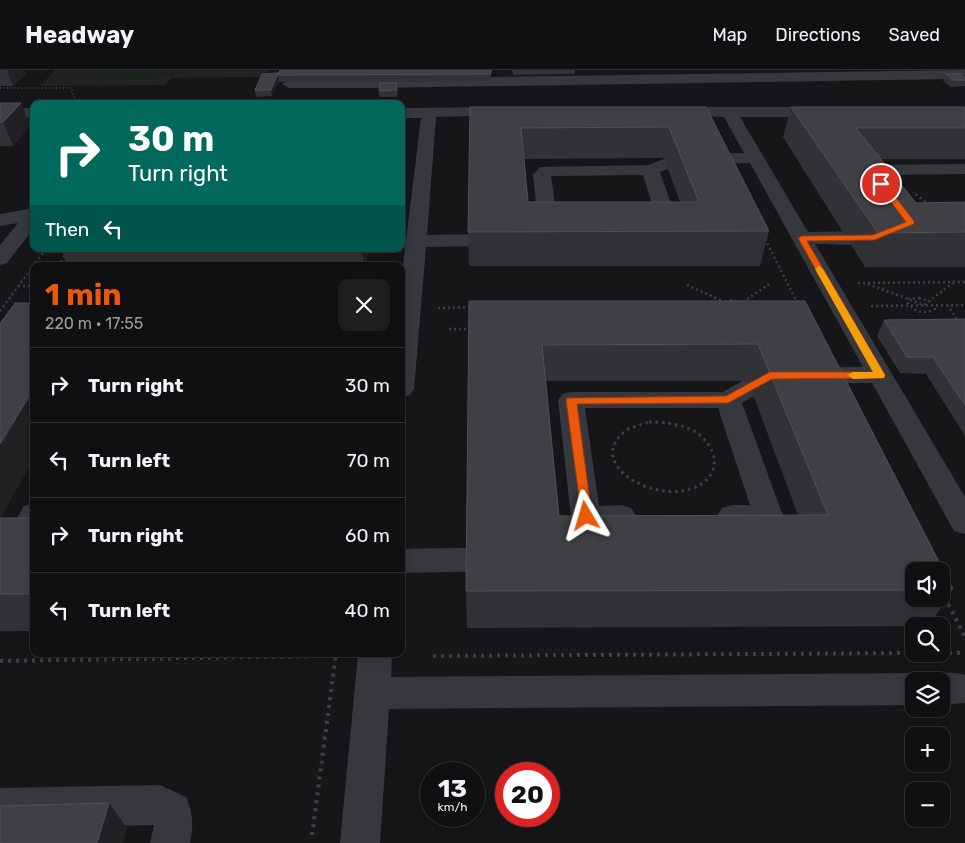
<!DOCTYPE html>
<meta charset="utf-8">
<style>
:root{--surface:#101012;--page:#1e1e20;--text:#f1f3f6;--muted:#9c9d9f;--line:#303032;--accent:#ea580c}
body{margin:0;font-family:Rubik,sans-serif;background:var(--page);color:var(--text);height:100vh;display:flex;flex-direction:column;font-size:19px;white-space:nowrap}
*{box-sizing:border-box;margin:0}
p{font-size:16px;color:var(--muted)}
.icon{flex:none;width:28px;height:28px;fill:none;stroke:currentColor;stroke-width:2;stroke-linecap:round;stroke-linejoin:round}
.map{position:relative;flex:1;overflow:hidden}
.sheet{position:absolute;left:30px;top:192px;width:375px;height:395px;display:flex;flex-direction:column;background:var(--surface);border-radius:10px;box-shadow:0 2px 8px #0003,0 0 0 1px var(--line)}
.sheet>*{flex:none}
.hud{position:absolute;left:30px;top:30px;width:375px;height:152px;border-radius:10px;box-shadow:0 2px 8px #0003,0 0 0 1px var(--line);background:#00695c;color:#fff;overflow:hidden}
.tools{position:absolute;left:905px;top:492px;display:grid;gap:10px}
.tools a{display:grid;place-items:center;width:45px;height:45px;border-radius:10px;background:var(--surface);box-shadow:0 2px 8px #0003,0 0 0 1px var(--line);font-size:25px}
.speed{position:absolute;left:420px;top:692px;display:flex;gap:10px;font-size:25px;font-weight:700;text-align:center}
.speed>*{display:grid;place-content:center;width:65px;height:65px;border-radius:50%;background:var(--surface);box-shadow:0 2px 8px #0003,0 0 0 1px var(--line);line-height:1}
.speed small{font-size:12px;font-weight:400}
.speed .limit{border:8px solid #d22;background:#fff;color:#111}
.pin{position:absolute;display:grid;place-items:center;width:42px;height:42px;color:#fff;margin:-21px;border:2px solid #fff;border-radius:50%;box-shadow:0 1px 5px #0007}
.me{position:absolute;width:55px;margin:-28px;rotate:353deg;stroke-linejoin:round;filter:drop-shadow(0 0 4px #0008)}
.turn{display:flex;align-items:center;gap:18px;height:105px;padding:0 15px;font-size:22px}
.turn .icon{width:65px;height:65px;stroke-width:2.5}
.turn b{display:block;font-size:35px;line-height:42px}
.then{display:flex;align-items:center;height:48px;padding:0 15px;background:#0003;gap:10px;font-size:19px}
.round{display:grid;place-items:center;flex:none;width:52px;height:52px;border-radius:10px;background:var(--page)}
.head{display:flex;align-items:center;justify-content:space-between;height:85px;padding:0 15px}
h1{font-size:30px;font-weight:700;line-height:38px;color:var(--accent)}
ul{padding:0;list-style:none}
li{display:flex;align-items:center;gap:15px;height:75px;padding:0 15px;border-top:1px solid var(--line)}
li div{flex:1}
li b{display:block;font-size:19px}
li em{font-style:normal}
header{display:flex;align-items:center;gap:30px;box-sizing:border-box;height:70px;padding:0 25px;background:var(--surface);border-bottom:1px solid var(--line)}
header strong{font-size:24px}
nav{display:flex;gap:28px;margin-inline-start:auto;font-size:18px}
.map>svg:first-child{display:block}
.built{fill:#222225}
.green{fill:#1c231d}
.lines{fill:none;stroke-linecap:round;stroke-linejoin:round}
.path-far3{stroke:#3d3f44;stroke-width:2;stroke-dasharray:1 2.5;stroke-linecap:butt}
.path-far2{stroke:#3d3f44;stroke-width:2.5;stroke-dasharray:2 3;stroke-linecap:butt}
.path-far1{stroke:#3d3f44;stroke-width:3;stroke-dasharray:2.5 4;stroke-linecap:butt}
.path{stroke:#3d3f44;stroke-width:4;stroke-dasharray:3 5;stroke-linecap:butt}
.minor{fill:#37383d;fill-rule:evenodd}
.wall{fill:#323236;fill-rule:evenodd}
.shaded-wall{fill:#212124}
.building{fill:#3f3f44;stroke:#4f5156;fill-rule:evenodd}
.route{fill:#ea580c;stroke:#983908}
.slow{fill:#f59e0b}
</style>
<header>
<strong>Headway</strong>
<nav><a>Map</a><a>Directions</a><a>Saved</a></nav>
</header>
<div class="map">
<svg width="965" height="773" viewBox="0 0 965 773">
<rect width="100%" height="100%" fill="#161618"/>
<!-- built -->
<path class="built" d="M55,0H301H270L267,7L171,8L166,15L40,16Z"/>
<!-- green -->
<path class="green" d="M92,0H188C154,12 132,12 97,6Z"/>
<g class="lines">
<!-- path-far3 -->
<path class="path-far3" d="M0,18H71L74,27L84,34
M913,122L917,126"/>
<!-- path-far2 -->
<path class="path-far2" d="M916,124L927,133
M765,169L797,232
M58,196L69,179
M858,213L965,212
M868,214L924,235L953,213
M687,215L725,232
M18,216H34
M919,228L929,231L935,239C924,245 914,242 907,232L909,229Z
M730,230L743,232L748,241L738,244L726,241L721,234Z
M743,232L771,213
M947,235L959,252
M871,236L965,235
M438,238L472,237
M0,241L46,179
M449,259H471"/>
<!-- path-far1 -->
<path class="path-far1" d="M649,352C664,352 680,354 694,361C717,375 724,404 696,417C657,435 585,396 624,362C630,357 641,355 649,352Z"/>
<!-- path -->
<path class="path" d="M941,520L965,567
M941,583H965
M433,586L914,583
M0,591L335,586
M312,765L336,584"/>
<!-- minor -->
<path class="minor" d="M965,0V5L953,9L372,18H289L282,14L289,10Z
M506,37L514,42L512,45L436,47L427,165L494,164L506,161L513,163L516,167L513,171L495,176L426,177L414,319L410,325L401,327V211L421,48H401V38Z
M672,37H826L834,42L826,47H740L808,162L871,161L884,157L891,159L894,163C883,179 833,174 815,174L965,427V464L954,461L872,313L774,314L742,333L783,446L778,454C761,459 739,459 722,454L717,446L722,438L732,435H750L718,338H585L599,436L621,435L631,438L636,446L631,454C614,459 593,460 576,455L571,447L558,330L562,324L571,322H723L760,301L769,298L863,297L750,93L680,94L660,102L676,148L669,156L648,159L641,157L638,153L641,149L656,147L643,105L551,106L557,147L572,149L575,153L572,157H541L538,153L533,105L540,97L648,95L677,84L744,83L724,47L666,45L664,42Z
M0,38H34V48H0Z
M965,94V104L885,105L893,117L890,121H878L864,100L867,96L873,95Z
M34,138V158L7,193L0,195V175L18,153L0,156V144Z
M34,433V470L15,467L11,459L24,436Z
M503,477L514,480L519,489L514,498L503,501L401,503V479Z
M358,584H392L391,607L914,603L928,610C936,602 954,601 965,605V633L941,635V611H914V635L389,639L380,773H340Z
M160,715L186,727C193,744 194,755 190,773H150L154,755L0,758V718Z"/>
</g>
<!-- wall -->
<path class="wall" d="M0,0H24L26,4L13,16H0Z
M491,0V11L279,12V10L272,26L256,27L255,20L278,5Z
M512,0H575V4L513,5Z
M946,4L965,7V16L951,17L943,11Z
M397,13L398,20L397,27H379V21Z
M0,33H21L30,56L13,76H0Z
M470,37H706L769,161L760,196H469L468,162ZM664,88L680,132H528L524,89Z
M791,37H965V89H881L916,133L965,132V197H865L783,67Z
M61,179H369L365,196H68Z
M469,231H805L953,519L929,556L467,558L466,521ZM546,311H748L798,445L559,446ZM914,501H941V529H914Z
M34,233V388L0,448H34V561H0V254Z
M965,249V366L926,304L900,303L877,266L884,250Z"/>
<!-- shaded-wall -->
<path class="shaded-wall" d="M7,0H24L26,4L13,16Z
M278,3L279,10L272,26L271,20Z
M21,33L30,56L13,76L3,52Z
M362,179H369L365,196H364Z
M34,318V388L0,449V374Z
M109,733L127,758L123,773H97Z"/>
<!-- building -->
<path class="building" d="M280,0H491V4L278,5Z
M278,3L271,20H255L262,4Z
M946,4H960L965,7V10H953Z
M380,13H397L396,20L379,21Z
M0,33H21L3,52H0Z
M470,37H706L769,161L468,162ZM669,57L699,132H528L521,58Z
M791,37H965V58H856L916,133L965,132V162L878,163Z
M469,231H805L953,519H941V501H914V520L466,521ZM758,274L828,445L559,446L542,275Z
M15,233H34V318L0,374V254Z
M965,249V335L933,287H907L884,250Z
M0,448H34V524H0Z
M109,733L97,773H0V736Z"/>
<!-- route -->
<path class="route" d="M878,112H884L914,151V154L874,170L807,171L885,305L884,308L772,309L728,333L577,334L592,446L586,451L582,450L566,330L567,328L726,326L770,302H873L798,168L802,166L873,165L906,152L878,115Z"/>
<!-- slow -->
<path class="slow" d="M819,196L823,199L885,305L884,308L853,309L848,305L853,302H873L815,199Z"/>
</svg>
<div class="tools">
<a><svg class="icon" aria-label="sound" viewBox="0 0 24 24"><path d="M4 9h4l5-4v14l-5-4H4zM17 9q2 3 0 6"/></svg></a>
<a><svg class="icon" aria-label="search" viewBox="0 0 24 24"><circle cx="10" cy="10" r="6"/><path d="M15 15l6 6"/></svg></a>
<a><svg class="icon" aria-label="layers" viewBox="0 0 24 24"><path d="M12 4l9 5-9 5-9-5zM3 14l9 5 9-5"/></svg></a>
<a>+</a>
<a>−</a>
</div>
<div class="speed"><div>13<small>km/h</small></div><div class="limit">20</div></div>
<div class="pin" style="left:881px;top:114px;background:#d93025"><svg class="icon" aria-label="arrive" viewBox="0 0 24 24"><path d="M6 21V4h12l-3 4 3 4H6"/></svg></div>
<svg class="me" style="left:586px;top:446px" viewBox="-20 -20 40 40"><path d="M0-17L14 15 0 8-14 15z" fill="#ea580c" stroke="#fff" stroke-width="4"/></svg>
<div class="hud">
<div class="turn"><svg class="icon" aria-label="right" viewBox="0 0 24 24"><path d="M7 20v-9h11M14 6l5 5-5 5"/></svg><div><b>30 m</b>Turn right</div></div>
<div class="then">Then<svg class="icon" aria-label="left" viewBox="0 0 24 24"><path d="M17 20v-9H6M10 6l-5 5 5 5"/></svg></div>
</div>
<section class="sheet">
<div class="head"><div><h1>1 min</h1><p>220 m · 17:55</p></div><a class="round"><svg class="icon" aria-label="close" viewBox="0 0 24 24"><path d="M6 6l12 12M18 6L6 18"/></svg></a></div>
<ul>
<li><svg class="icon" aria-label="right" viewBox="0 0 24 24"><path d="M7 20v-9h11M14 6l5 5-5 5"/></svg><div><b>Turn right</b></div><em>30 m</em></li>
<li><svg class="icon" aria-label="left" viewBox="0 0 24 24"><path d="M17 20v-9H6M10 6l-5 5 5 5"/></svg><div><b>Turn left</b></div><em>70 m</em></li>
<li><svg class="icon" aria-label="right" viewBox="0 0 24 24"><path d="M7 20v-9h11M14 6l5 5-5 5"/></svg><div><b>Turn right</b></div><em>60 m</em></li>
<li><svg class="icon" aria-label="left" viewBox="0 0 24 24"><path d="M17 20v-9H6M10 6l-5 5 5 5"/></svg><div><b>Turn left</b></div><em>40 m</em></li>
</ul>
</section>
</div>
